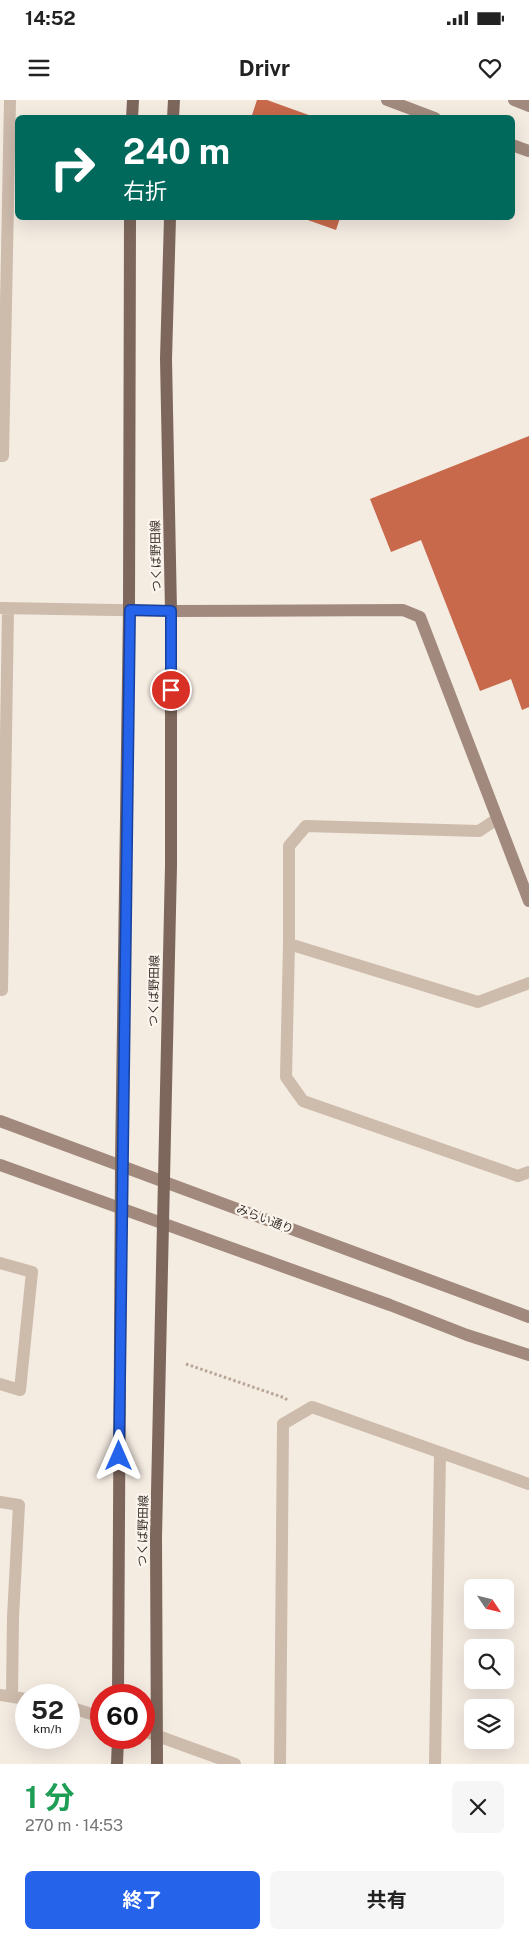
<!DOCTYPE html>
<html lang="ja">
<meta charset="utf-8">
<style>
:root{--surface:#fff;--page:#f6f6f6;--text:#222;--muted:#767676;--accent:#2563eb}
body{margin:0;font-family:"Public Sans","Noto Sans JP",sans-serif;background:var(--page);color:var(--text);height:100vh;display:flex;flex-direction:column;font-size:19px;white-space:nowrap}
*{box-sizing:border-box;margin:0}
p{font-size:16px;color:var(--muted)}
.icon{flex:none;width:28px;height:28px;fill:none;stroke:currentColor;stroke-width:2;stroke-linecap:round;stroke-linejoin:round}
.map{position:relative;height:1664px;overflow:hidden}
.side{display:flex;flex-direction:column;background:var(--surface);flex:1}
.side>*{flex:none}
.hud{position:absolute;left:15px;top:15px;width:500px;height:105px;border-radius:8px;box-shadow:0 5px 20px #0002;background:#00695c;color:#fff;overflow:hidden}
.needle{width:32px;rotate:125deg}
.tools{position:absolute;left:464px;top:1479px;display:grid;gap:10px}
.tools a{display:grid;place-items:center;width:50px;height:50px;border-radius:8px;background:var(--surface);box-shadow:0 5px 20px #0002;font-size:25px}
.speed{position:absolute;left:15px;top:1584px;display:flex;gap:10px;font-size:25px;font-weight:700;text-align:center}
.speed>*{display:grid;place-content:center;width:65px;height:65px;border-radius:50%;background:var(--surface);box-shadow:0 5px 20px #0002;line-height:1}
.speed small{font-size:12px;font-weight:400}
.speed .limit{border:8px solid #d22;background:#fff;color:#111}
.pin{position:absolute;display:grid;place-items:center;width:42px;height:42px;color:#fff;margin:-21px;border:2px solid #fff;border-radius:50%;box-shadow:0 1px 5px #0007}
.me{position:absolute;width:55px;margin:-28px;rotate:0deg;stroke-linejoin:round;filter:drop-shadow(0 0 4px #0008)}
.turn{display:flex;align-items:center;gap:18px;height:105px;padding:0 25px;font-size:22px}
.turn .icon{width:65px;height:65px;stroke-width:2.5}
.turn b{display:block;font-size:35px;line-height:42px}
.round{display:grid;place-items:center;flex:none;width:52px;height:52px;border-radius:8px;background:var(--page)}
.headline{display:flex;align-items:center;justify-content:space-between;height:85px;padding:0 25px}
h1{font-size:30px;font-weight:700;line-height:38px;color:#1e9e55}
.cta{display:flex;gap:10px;margin-top:auto;padding:10px 25px}
.cta a{flex:1;height:58px;border-radius:8px;background:var(--accent);color:#fff;font-size:20px;font-weight:700;line-height:58px;text-align:center}
.cta a+a{background:var(--page);color:var(--text)}
.status{display:flex;justify-content:space-between;align-items:center;height:35px;padding:0 25px;background:var(--surface);direction:ltr}
.status svg{height:14px;fill:currentColor}
header{display:flex;justify-content:space-between;align-items:center;height:65px;padding:0 25px;background:var(--surface);font-size:22px;font-weight:700}
.map>svg:first-child{display:block}
.building{fill:#c8694b}
.lines{fill:none;stroke-linecap:round;stroke-linejoin:round}
.path{stroke:#b9a596;stroke-width:3;stroke-dasharray:2.5 2.5;stroke-linecap:butt}
.street{stroke:#cdbbac;stroke-width:12}
.secondary{stroke:#a18a7d;stroke-width:12}
.primary{stroke:#7d675c;stroke-width:12}
.route-casing{stroke:#184099;stroke-width:12}
.route{stroke:#2563eb;stroke-width:9}
.labels{text-anchor:middle;dominant-baseline:central;stroke-width:4.5;stroke-linejoin:round;paint-order:stroke}
.street-label{font-size:12px;fill:#3b302b;stroke:#fbf5ee}
</style>
<div class="status"><b>14:52</b><svg viewBox="0 0 49 12"><path d="M0 12V9h3v3zM5 12V6h3v6zM10 12V3h3v9zM15 12V0h3v12zM26 1h20v11H26zM47 4h2v5h-2z"/></svg></div>
<header><svg class="icon" aria-label="menu" viewBox="0 0 24 24"><path d="M4 6h16M4 12h16M4 18h16"/></svg>Drivr<svg class="icon" aria-label="heart" viewBox="0 0 24 24"><path d="M12 20l-8-8c-3-5 5-10 8-4 3-6 11-1 8 4z"/></svg></header>
<div class="map">
<svg width="529" height="1664" viewBox="0 0 529 1664">
<rect width="100%" height="100%" fill="#f4ebe1"/>
<!-- building -->
<path class="building" d="M257,0H267L317,18H251Z
M302,118H340L336,130Z
M529,336V607L522,610L511,579L480,591L421,440L391,452L370,399Z"/>
<g class="lines">
<!-- path -->
<path class="path" d="M186,1264L285,1298L288,1301"/>
<!-- street -->
<path class="street" d="M0,356H3L10,0
M1,508L171,511
M497,719L479,731L306,726L289,746V844L286,977L303,1001L518,1076L529,1072
M289,844L478,902L529,883
M0,889L2,890L8,509
M0,1163L32,1172L20,1290L0,1284
M0,1402L19,1405L13,1517L12,1596
M0,1595L26,1599
M69,1607L101,1617
M144,1631L235,1664
M280,1664L283,1324L312,1307L529,1384
M435,1664L440,1354"/>
<!-- secondary -->
<path class="secondary" d="M387,0L435,18
M514,0L529,6
M512,45L529,51
M171,511L403,510L420,517L529,801
M0,1021L529,1217
M0,1065L390,1205L467,1235L529,1255"/>
<!-- primary -->
<path class="primary" d="M132,18L133,0
M173,18L174,0
M118,1595L121,1065L129,510L130,118
M117,1664L118,1638
M157,1664L156,1437L171,766V511L166,259L170,118"/>
</g>
<g class="lines">
<!-- route casing -->
<g class="route-casing">
<path id="route" d="M119,1356L130,510L171,511V590"/>
</g>
<!-- route -->
<use href="#route" class="route"/>
</g>
<g class="labels">
<!-- street labels -->
<g class="street-label">
<text transform="translate(156 456) rotate(-91)">つくば野田線</text>
<text transform="translate(154 891) rotate(-89)">つくば野田線</text>
<text transform="translate(265 1119) rotate(21)">みらい通り</text>
<text transform="translate(143 1431) rotate(-89)">つくば野田線</text>
</g>
</g>
</svg>
<div class="tools">
<a><svg class="needle" viewBox="-14 -14 28 28"><path d="M0-13l5 13h-10z" fill="#e53935"/><path d="M0 13l5-13h-10z" fill="#767676"/></svg></a>
<a><svg class="icon" aria-label="search" viewBox="0 0 24 24"><circle cx="10" cy="10" r="6"/><path d="M15 15l6 6"/></svg></a>
<a><svg class="icon" aria-label="layers" viewBox="0 0 24 24"><path d="M12 4l9 5-9 5-9-5zM3 14l9 5 9-5"/></svg></a>
</div>
<div class="speed"><div>52<small>km/h</small></div><div class="limit">60</div></div>
<div class="pin" style="left:171px;top:590px;background:#d93025"><svg class="icon" aria-label="arrive" viewBox="0 0 24 24"><path d="M6 21V4h12l-3 4 3 4H6"/></svg></div>
<svg class="me" style="left:119px;top:1356px" viewBox="-20 -20 40 40"><path d="M0-17L14 15 0 8-14 15z" fill="#2563eb" stroke="#fff" stroke-width="4"/></svg>
<div class="hud">
<div class="turn"><svg class="icon" aria-label="right" viewBox="0 0 24 24"><path d="M7 20v-9h11M14 6l5 5-5 5"/></svg><div><b>240 m</b>右折</div></div>
</div>
</div>
<section class="side">
<div class="headline"><div><h1>1 分</h1><p>270 m · 14:53</p></div><a class="round"><svg class="icon" aria-label="close" viewBox="0 0 24 24"><path d="M6 6l12 12M18 6L6 18"/></svg></a></div>
<div class="cta"><a>終了</a><a>共有</a></div>
</section>
